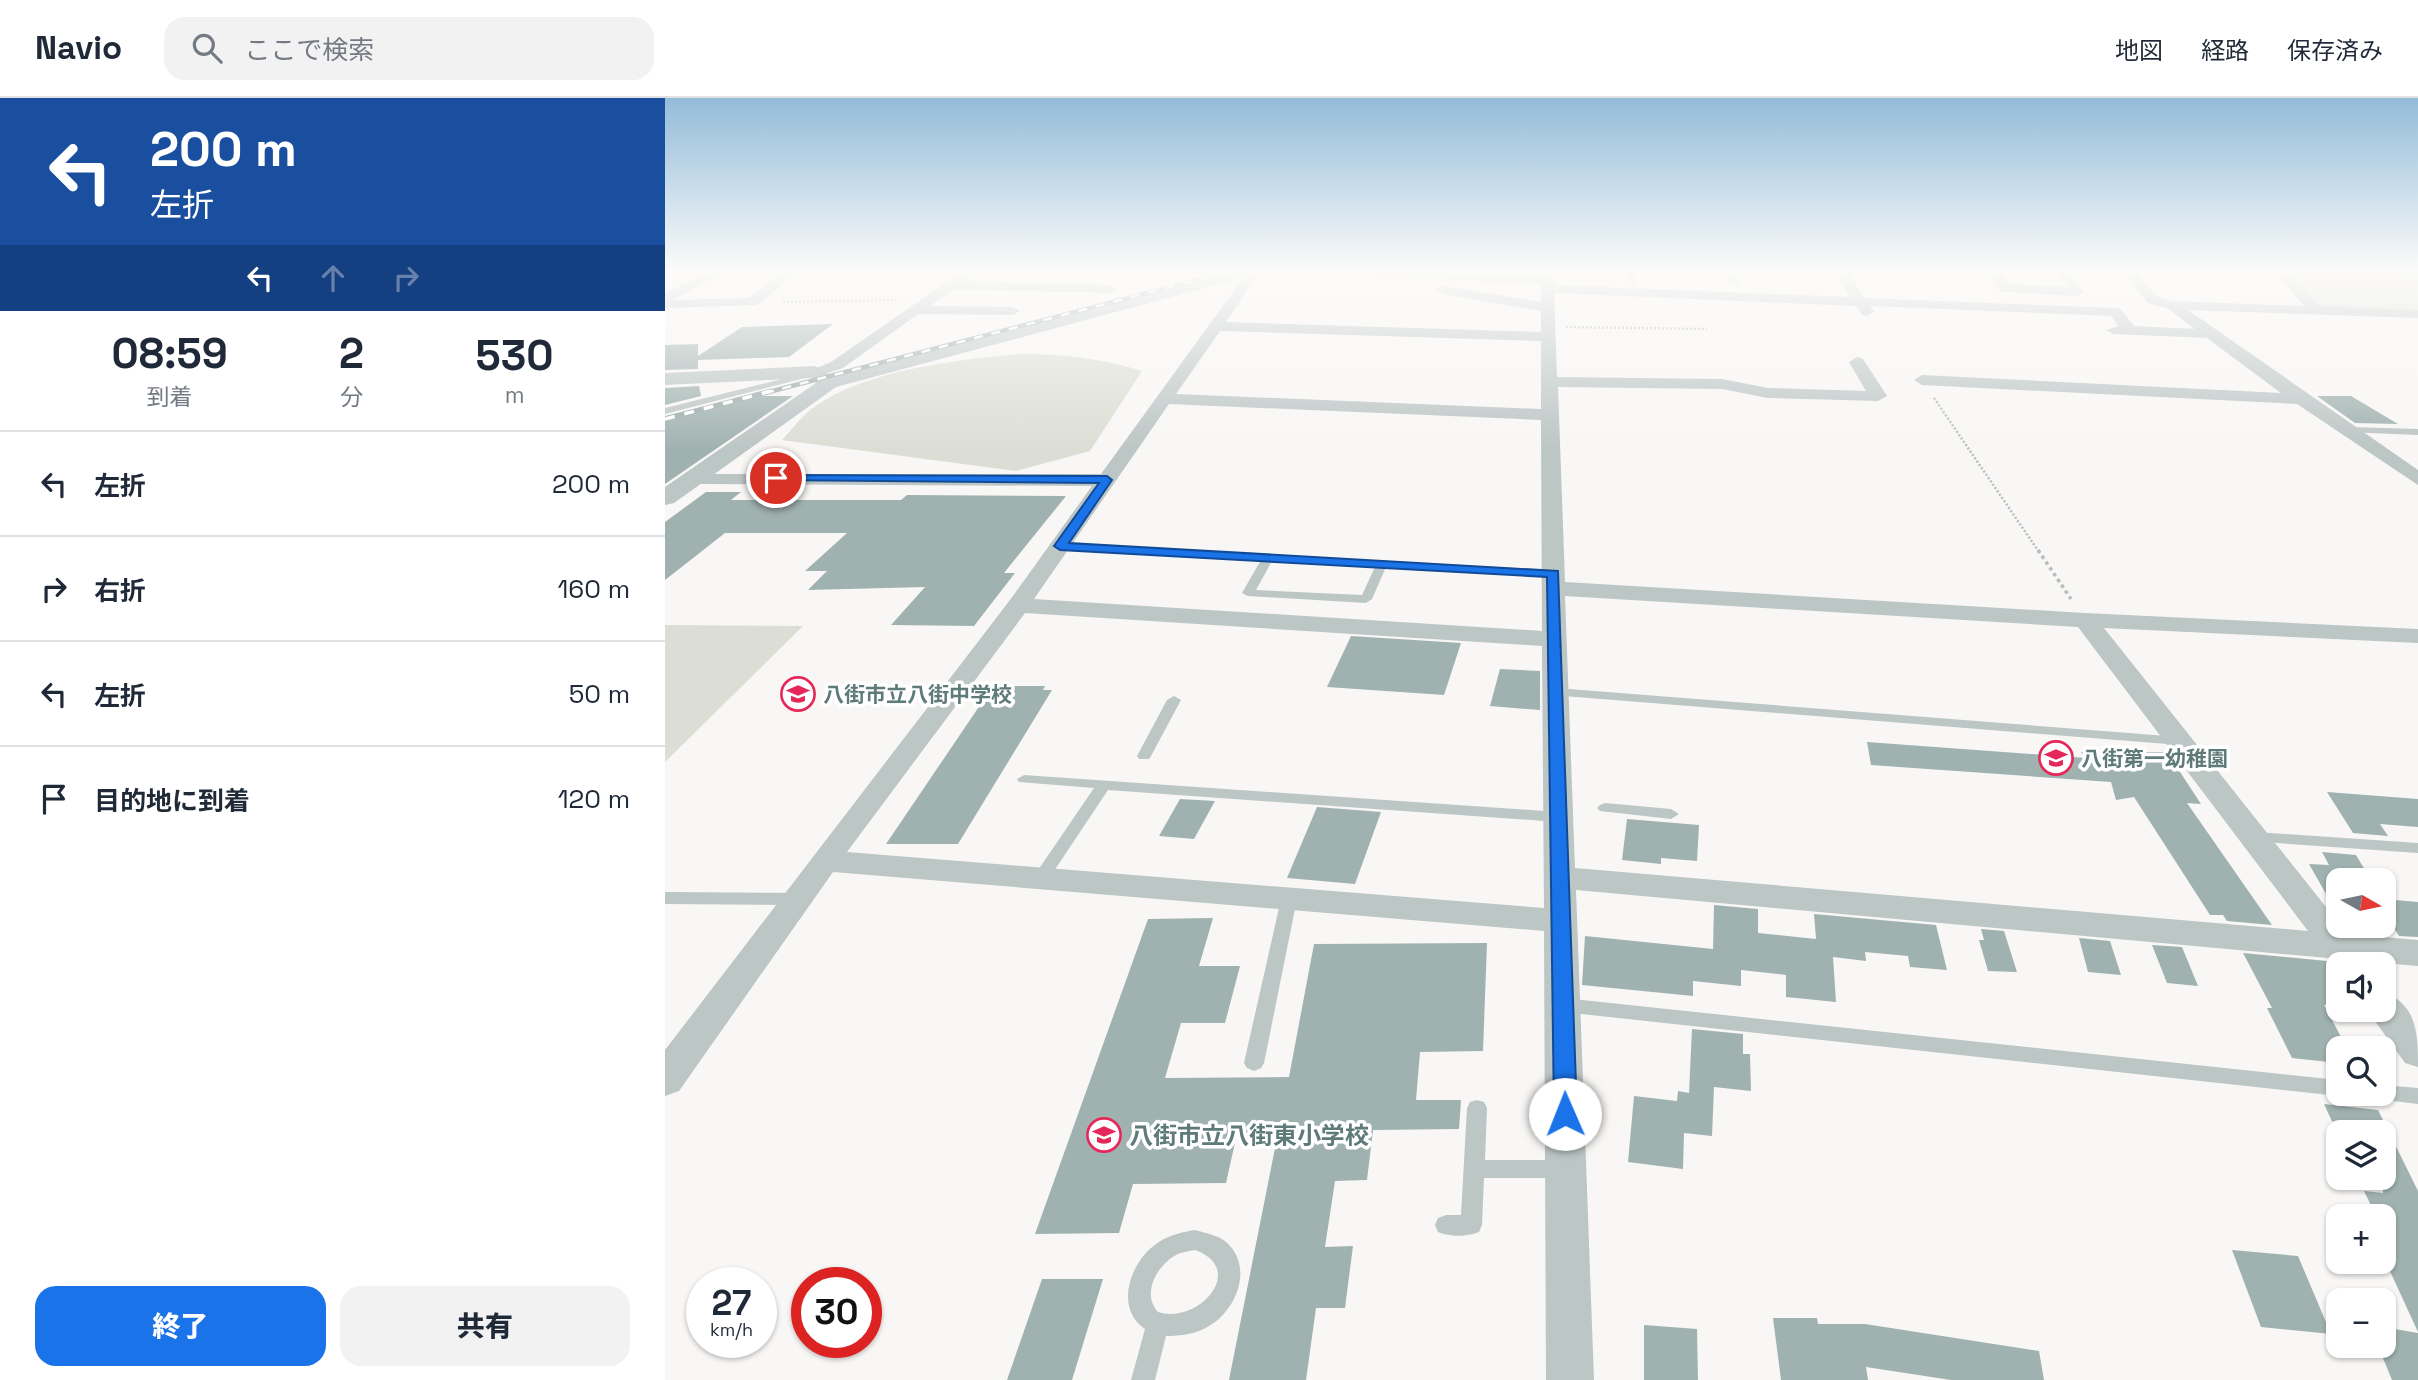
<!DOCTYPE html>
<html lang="ja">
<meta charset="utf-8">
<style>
:root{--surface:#fff;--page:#f2f2f3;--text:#1f2937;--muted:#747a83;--line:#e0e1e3;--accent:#1a73e8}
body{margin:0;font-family:"Space Grotesk","Noto Sans JP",sans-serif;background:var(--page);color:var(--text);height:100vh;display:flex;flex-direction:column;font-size:26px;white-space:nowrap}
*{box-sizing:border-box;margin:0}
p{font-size:23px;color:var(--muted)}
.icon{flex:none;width:38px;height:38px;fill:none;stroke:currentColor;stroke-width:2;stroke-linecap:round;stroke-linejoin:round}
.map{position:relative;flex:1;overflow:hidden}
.side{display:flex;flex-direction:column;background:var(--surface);width:665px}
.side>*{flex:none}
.top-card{background:#1a4fa0;color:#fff;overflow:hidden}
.needle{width:46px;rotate:99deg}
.tools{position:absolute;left:1661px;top:770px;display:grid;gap:14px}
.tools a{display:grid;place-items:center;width:70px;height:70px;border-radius:14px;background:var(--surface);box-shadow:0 2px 5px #0004;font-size:35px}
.speed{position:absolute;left:21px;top:1169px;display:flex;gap:14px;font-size:35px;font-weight:700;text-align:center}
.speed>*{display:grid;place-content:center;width:91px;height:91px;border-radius:50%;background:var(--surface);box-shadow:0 2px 5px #0004;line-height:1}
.speed small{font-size:18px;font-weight:400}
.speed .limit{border:10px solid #d22;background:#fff;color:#111}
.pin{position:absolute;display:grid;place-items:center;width:60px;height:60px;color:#fff;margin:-30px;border:4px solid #fff;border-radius:50%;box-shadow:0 2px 7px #0007}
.me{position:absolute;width:77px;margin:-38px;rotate:359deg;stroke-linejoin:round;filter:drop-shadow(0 0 5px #0008)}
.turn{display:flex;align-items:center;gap:24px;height:147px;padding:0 35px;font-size:32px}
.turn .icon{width:91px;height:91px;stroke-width:2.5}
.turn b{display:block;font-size:49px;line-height:60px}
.lanes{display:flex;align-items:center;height:66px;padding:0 35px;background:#0003;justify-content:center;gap:35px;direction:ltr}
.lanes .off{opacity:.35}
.eta{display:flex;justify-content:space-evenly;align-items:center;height:119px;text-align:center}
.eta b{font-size:42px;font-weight:800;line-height:49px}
.action{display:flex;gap:14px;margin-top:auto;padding:14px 35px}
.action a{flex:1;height:80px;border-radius:21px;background:var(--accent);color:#fff;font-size:28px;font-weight:800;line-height:80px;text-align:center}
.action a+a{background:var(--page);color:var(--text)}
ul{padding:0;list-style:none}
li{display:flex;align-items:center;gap:21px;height:105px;padding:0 35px;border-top:2px solid var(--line)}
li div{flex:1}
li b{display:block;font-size:26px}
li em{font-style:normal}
header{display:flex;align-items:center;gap:42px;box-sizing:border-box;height:98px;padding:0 35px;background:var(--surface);border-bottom:2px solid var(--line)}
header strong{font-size:33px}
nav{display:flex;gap:38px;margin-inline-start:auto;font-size:24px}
.search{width:490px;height:63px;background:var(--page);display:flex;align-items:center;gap:18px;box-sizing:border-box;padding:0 24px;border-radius:21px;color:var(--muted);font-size:26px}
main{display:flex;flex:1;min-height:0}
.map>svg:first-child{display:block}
.green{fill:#dcddd4}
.building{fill:#a0b2b0}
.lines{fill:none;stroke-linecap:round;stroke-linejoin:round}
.path-far1{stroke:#b7bebe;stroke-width:2.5;stroke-dasharray:2 2;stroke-linecap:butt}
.path{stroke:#b7bebe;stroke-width:3.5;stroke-dasharray:3.5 3.5;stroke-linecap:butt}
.service{fill:#bcc6c5;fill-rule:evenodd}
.minor{fill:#bcc6c5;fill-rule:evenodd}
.tertiary{fill:#bcc6c5;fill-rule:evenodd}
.rail-far1-casing{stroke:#9cabaa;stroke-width:4.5}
.rail-casing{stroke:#9cabaa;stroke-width:5}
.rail-far1{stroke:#fff;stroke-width:2.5;stroke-dasharray:9;stroke-linecap:butt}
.rail{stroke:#fff;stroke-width:3.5;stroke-dasharray:10;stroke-linecap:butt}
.route{fill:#1a73e8;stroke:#114b97;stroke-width:2}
.labels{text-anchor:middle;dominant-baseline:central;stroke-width:7;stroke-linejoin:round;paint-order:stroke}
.poi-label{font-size:21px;font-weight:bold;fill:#5e7b79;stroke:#fff;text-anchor:start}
.near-poi-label{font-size:24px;font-weight:bold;fill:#5e7b79;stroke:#fff;text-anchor:start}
</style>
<header>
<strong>Navio</strong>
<div class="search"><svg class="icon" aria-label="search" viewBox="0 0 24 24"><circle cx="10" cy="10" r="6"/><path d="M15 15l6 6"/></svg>ここで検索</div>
<nav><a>地図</a><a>経路</a><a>保存済み</a></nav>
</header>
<main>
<section class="side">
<div class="top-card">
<div class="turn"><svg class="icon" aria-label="left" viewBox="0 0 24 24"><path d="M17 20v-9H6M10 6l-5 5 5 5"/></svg><div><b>200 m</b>左折</div></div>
<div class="lanes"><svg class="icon" aria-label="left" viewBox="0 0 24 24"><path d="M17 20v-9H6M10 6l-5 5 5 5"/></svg><svg class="icon off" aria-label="ahead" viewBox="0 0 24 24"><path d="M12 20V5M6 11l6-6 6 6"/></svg><svg class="icon off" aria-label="right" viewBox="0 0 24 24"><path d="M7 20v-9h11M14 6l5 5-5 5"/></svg></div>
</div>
<div class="eta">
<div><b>08:59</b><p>到着</p></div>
<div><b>2</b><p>分</p></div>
<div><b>530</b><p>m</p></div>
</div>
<ul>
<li><svg class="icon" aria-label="left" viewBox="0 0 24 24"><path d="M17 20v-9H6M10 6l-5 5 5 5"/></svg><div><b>左折</b></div><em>200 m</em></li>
<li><svg class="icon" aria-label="right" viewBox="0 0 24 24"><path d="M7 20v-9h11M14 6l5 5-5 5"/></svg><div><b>右折</b></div><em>160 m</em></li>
<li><svg class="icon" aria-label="left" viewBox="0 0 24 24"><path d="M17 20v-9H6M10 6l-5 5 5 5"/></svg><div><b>左折</b></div><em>50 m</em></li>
<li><svg class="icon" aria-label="arrive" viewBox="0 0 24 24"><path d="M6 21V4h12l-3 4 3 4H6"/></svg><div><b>目的地に到着</b></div><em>120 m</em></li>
</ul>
<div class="action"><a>終了</a><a>共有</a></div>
</section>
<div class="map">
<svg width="1753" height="1282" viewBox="0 0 1753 1282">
<rect width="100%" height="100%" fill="#f8f7f5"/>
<!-- green -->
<path class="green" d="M1618,172L1753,175V215L1654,211Z
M355,256C398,256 435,260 477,273L425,353L351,373L117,342C126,333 133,322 143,314C191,273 294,261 355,256Z
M0,527L138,528L0,664Z"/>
<!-- building -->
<path class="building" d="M168,226L124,259L33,262V271L0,272V247L33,246V258L77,229Z
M34,288L36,298L0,307V290Z
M81,298H128L0,386V318Z
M1652,298H1686L1733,326L1690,325Z
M41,394H76L66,402H236L242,397L401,398L339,475H350L309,528L226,527L260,489L143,492L162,473H140L182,435H60L0,482V424Z
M686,538L796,545L779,597L662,589Z
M835,571L875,573V612L825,608Z
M328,588H380L378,592H387L293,746H221Z
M1202,644L1422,660L1416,654H1502L1536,706L1522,705L1607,827L1562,823L1558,817H1545L1469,699L1451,702L1446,684L1206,667Z
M1662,694L1753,701V729L1715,726L1723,738L1688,735Z
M515,701L550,703L529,741L494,738Z
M652,709L716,714L690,786L622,780Z
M962,721L1034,727L1032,763L996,760V766L957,762Z
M1657,754L1691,757L1706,782H1673V817L1644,766L1664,767Z
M1718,801L1753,804V839L1734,838L1718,813Z
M1049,807L1093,811V835L1151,841L1149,816L1271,827L1282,872L1245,869L1243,858L1200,854L1201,863L1168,859L1171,904L1121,899V877L1076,872V888L1028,883V898L917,887L920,838L1048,851Z
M548,820L534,868H575L560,925H516L500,980L624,979L649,846L822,845L818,953L755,954L751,1002H796L794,1031L708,1032L702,1082L670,1083L660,1149L688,1148L680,1210H651L641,1282H564L612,1040H571L561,1085L468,1086L454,1135L370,1136L483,821Z
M1316,831L1339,833L1352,874L1323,873L1314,842H1319Z
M1414,840L1445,843L1456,877L1423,874Z
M1487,847L1517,849L1533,888L1502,885Z
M1578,855L1662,863L1673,879V907H1659L1682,950H1673V965L1627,960L1602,910H1607Z
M1027,931L1078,936V956H1085L1086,993L1049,989L1047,1038L1019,1035L1018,1071L963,1064L969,998L1012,1003L1013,993L1024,995Z
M1659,1006L1713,1012L1753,1093V1234L1718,1158V1118H1711L1699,1093L1718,1095V1034H1672Z
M1567,1152L1633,1158L1666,1236L1596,1229Z
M377,1181H438L407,1282H342Z
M1108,1220H1152L1153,1226H1200L1374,1253L1379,1282H1286L1201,1269L1203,1282H1116Z
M979,1227L1032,1231L1033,1282H979Z
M1718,1229L1753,1235V1282H1727L1713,1248H1718Z"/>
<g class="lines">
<!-- path-far1 -->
<path class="path-far1" d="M118,204L232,202
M901,229L1042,231
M1269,300L1374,454"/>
<!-- path -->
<path class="path" d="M1373,452L1406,501"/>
<!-- service -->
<path class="service" d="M963,172H969L970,186L965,185Z
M141,275L145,277L144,279L0,316V310Z
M1685,329L1753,331V337L1682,334V330Z
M395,445L889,472L895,475L889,478L721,469L707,501L701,505L583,498L577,495L596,462L391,450V446ZM607,463L710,469L697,497L591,492Z
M891,590L1515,639L1522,643L1515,647L886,597L884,594L886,591Z
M509,598L516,602L486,658L484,661H474L472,658L502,602Z
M359,677L894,714L902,719L894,724L443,692L381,785H369L367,781L429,690L354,684L352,681Z
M940,705L1006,711L1014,716L1006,721L935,713L932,710L935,707Z
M1590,734L1753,745V755L1584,743L1582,739L1584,735Z
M0,794L131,795L137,797L139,801L137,805L131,807L0,806Z
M624,795L630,797L632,801L599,965L596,970L589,973L582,970L579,965L616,801L618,797Z
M898,900L1673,982V996H1680L1673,998L898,914L892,912L889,907L892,902Z
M1718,987L1753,990V1006L1711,1001L1709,996H1718Z
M812,1002L819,1004L822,1010L820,1062H897L904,1065L907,1071L904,1077L897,1080H819L817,1127L814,1134C801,1139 786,1139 773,1134L770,1127L773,1120L781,1117H796L802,1010L805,1004Z
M530,1132C540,1135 553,1137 561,1144C589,1168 572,1212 544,1228C531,1236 516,1238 501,1238L490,1282H466L480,1231C448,1210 466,1161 494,1144C504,1137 518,1134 530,1132ZM530,1152C583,1171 533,1227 493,1214C476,1196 492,1166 513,1156C518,1154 524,1153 530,1152Z"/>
<!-- minor -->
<path class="minor" d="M47,172H63L8,202L84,200L115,176L116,172H128L129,177L92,207L0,210V195Z
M299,172H313L300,183L444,187L451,191L444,195L289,191L265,208L348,209L355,213L348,217L253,216L178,270L150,279L142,274L166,264Z
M480,172H509C503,178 485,178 480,172Z
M584,172H596L561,224L876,234V213L778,196L771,192L778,188L876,204V186L671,176L665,172L876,178V172H888L889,187L1185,199L1169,172H1181L1200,200L1451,210L1456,211L1469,228L1530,231L1502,210L1483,205L1455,172H1468L1493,199L1507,203L1639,208L1608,172H1621L1655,208L1753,212V220L1523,212L1753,372V387L1632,306L1257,287L1249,282L1257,277L1616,295L1542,240L1448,236L1441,232L1453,228L1447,218L1205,208L1209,214L1202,218L1197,217L1191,208L889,195L892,279L1057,281L1103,290L1201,293L1184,264L1192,259L1198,261L1222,298L1213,303L1103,300L1057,291L893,289L900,484L1420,515L1753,531V545L1439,530L1673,824V828L1683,836L1753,842V868L1694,863L1692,866L1673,868L1663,860L911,792L929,1282H881L879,833L168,774L14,993L0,998V952L345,502L427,388L28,386L21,384L18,380L21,376H436ZM555,233L876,243V311L511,296ZM504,306L876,322L877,533L369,501ZM900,498L1413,529L1643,833L910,770ZM360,515L877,548L879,810L182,754Z
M1059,172H1071L1074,186H1064Z
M1323,172H1335L1344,186L1402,189L1392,172H1404L1419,194L1412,198L1340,194L1335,193Z
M1722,172H1753V177L1728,176Z
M1718,894C1753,906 1753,938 1753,969L1740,965L1702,912H1718Z"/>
<!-- tertiary -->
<path class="tertiary" d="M574,172H599L596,175L171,289L9,405L0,407V389L151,285L146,280L0,287V275L150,268L167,278Z"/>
<!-- rail-far1 casing -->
<g class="rail-far1-casing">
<path id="rail-far1" d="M100,295L570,172"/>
</g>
<!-- rail casing -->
<g class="rail-casing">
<path id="rail" d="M0,321L106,293"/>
</g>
<!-- rail-far1 -->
<use href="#rail-far1" class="rail-far1"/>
<!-- rail -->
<use href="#rail" class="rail"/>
</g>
<!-- sky -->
<linearGradient id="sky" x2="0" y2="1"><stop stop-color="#93bcd9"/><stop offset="0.49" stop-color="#fcfbfa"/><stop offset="1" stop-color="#fcfbfa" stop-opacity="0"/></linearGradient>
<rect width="1753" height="351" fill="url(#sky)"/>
<!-- route -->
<path class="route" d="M111,377L442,378L447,382L404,445L893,473L912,1016L908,1023L900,1026L892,1023L889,1016L882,479L395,452L389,448L434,385L107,382V378Z"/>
<!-- icons -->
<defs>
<g id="school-ring" transform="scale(1.75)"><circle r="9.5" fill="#fff" stroke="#e62759" stroke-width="1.5"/><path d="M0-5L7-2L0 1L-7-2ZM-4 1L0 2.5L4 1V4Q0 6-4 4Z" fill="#e62759"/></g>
</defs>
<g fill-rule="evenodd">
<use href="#school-ring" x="133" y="596"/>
<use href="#school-ring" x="1391" y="660"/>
<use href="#school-ring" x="439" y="1037"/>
</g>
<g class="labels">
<!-- poi labels -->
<g class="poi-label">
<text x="158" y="596">八街市立八街中学校</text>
<text x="1416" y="660">八街第一幼稚園</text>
</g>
<!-- near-poi labels -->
<g class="near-poi-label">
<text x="464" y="1037">八街市立八街東小学校</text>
</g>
</g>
</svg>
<div class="tools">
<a><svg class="needle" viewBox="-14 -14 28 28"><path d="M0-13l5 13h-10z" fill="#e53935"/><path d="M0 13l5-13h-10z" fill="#747a83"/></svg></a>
<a><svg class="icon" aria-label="sound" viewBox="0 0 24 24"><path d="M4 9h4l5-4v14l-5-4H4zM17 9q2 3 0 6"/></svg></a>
<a><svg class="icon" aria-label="search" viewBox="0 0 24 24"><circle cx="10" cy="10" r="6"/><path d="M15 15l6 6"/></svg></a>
<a><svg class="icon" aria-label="layers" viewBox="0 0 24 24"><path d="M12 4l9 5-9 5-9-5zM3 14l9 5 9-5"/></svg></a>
<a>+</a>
<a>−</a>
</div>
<div class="speed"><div>27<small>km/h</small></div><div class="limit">30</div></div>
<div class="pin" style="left:111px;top:380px;background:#d93025"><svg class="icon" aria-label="arrive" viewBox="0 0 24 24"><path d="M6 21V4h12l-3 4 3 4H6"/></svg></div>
<svg class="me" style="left:900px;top:1016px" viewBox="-20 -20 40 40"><circle r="19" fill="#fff"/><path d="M0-13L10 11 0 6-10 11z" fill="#1a73e8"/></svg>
</div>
</main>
